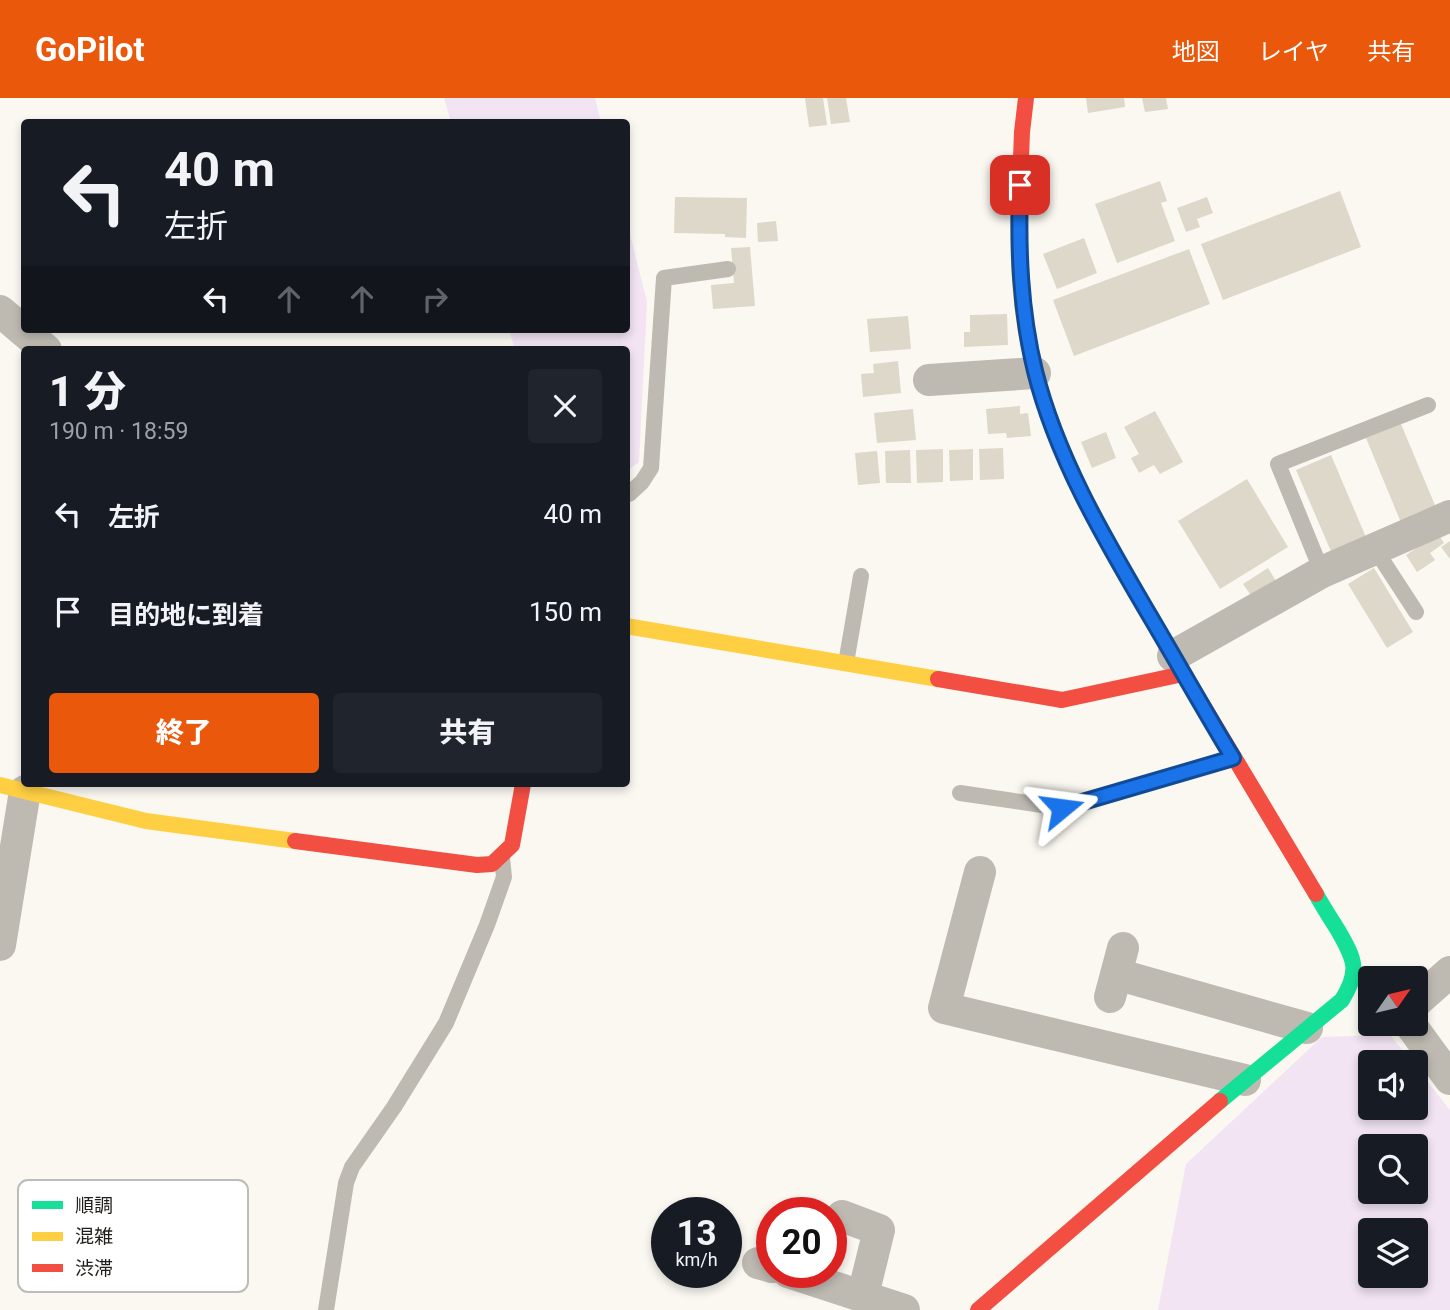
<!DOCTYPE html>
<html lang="ja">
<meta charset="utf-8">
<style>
:root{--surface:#171b24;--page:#20242c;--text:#f1f3f6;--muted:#9ea1a6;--accent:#ea580c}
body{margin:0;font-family:Roboto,"Noto Sans JP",sans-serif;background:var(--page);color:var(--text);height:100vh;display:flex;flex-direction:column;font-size:26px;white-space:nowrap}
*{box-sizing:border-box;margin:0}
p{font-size:23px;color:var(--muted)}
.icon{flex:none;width:38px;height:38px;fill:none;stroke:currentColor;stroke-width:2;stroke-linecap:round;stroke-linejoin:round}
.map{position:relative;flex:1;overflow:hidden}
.side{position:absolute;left:21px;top:248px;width:609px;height:441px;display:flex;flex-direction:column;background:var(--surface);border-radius:7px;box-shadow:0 4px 10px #0003}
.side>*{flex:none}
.banner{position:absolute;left:21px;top:21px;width:609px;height:214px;border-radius:7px;box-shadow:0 4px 10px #0003;background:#171b24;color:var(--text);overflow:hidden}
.needle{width:46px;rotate:56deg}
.tools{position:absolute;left:1358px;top:868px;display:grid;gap:14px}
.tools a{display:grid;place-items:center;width:70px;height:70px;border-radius:7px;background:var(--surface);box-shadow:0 4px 10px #0003;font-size:35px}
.speed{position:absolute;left:651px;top:1099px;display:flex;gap:14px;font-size:35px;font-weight:700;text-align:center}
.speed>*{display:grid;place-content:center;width:91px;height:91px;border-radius:50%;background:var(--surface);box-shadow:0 4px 10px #0003;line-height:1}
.speed small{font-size:18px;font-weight:400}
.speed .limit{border:10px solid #d22;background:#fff;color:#111}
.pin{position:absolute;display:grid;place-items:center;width:60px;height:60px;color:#fff;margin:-30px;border-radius:14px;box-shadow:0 4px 10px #0006}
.me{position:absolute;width:77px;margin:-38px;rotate:74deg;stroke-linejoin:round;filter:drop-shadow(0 0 5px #0008)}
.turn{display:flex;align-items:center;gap:24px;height:147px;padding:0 28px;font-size:32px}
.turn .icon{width:91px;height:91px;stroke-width:2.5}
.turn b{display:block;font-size:49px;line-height:60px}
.lanes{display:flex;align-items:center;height:66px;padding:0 28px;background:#0003;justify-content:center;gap:35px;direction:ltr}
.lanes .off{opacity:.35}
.round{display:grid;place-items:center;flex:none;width:74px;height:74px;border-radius:7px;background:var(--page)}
.overview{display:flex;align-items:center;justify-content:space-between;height:119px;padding:0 28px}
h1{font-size:42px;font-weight:800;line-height:52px}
.primary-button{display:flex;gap:14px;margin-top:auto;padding:14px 28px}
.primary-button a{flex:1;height:80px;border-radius:7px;background:var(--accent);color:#fff;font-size:28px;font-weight:800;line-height:80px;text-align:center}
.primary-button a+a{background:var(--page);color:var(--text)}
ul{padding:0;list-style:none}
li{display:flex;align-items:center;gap:21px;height:98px;padding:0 28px}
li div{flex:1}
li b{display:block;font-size:26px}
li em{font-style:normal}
header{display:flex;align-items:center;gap:42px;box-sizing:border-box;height:98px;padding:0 35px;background:var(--accent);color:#fff}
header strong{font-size:33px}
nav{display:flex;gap:38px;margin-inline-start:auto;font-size:24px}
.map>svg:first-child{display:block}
.green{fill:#f2e4f3;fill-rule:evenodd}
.building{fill:#ddd8c9}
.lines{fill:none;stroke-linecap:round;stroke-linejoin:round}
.lane{stroke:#bebab2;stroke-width:16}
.street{stroke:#bebab2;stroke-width:32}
.fast{stroke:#16e098;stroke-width:16}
.slow{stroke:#ffcf43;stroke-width:16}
.jam{stroke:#f24e42;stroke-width:16}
.route-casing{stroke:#114b97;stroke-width:18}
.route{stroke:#1a73e8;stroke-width:12}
.key{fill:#fff;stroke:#bcbcbb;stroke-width:2}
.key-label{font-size:19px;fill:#211f1b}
</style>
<header>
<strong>GoPilot</strong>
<nav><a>地図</a><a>レイヤ</a><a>共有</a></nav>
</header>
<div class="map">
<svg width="1450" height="1212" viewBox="0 0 1450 1212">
<rect width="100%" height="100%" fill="#faf8f1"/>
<!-- green -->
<path class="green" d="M444,0H595L601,24H451Z
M627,124L647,204L639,364L627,373L626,252H515L509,231H626Z
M1390,937L1412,964H1370V1010H1416V969L1450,1012V1212H1158L1186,1066L1322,939ZM1370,1048H1416V1094H1370ZM1370,1132H1416V1178H1370Z"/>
<!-- building -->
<path class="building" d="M805,0H823L827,27L809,29Z
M827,0H846L850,24L831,26Z
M1086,0H1124L1125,9L1088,15Z
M1142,0H1166L1168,11L1145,14Z
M1160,83L1167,103L1161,105L1175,143L1117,165L1095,106Z
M1340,93L1361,149L1223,202L1201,146Z
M675,99L747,100L746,140L725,139V136L674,135Z
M1207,99L1213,115L1197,121L1200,129L1186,134L1177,110Z
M776,123L778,143L758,144L757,125Z
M1084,140L1097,175L1057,191L1043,156Z
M750,149L755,208L713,211L711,187L734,185L731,150Z
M1189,151L1210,206L1074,258L1053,202Z
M1007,216L1008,247L964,249V234H970V217Z
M908,218L911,251L870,254L867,221Z
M898,263L901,295L863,299L861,276L874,275L873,266Z
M1020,308V316L1028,315L1031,338L1007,340L1006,335L988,336L986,311Z
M913,311L916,342L877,345L874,315Z
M1155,313L1183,364L1160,376L1154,367L1139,375L1131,360L1139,356L1124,329Z
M1401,326L1437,412L1402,427L1366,340Z
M1106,334L1116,360L1092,370L1081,344Z
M1003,350L1004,381L980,382L979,351Z
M943,351V384L917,385L916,352Z
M973,351V382L950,383L949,352Z
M910,352L911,385H886L885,353Z
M877,353L880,385L858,387L855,355Z
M1331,357L1368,444L1333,458L1296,372Z
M1247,381L1288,449L1220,491L1178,423Z
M1438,436L1444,445L1430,455L1435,462L1417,474L1406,457Z
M1450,443V461L1441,449Z
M1268,470L1276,483L1252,499L1243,486Z
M1374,470L1413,534L1387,550L1348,486Z"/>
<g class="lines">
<!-- lane -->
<path class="lane" d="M626,396H629L642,384L651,370L664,180L728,171
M1375,451L1416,514
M1322,474L1278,366L1428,307
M846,565L861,478
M960,695L1062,710L1233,660
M326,1212L346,1085L352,1069L394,1009L446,925L487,827L504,779L502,760"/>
<!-- street -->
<path class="street" d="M0,213L46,252
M929,282L1035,275
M1173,558L1322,474L1450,418
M980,774L944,910L1245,982
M0,847L25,693
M1116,876L1307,930
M1110,899L1123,850
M1416,904L1450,874
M1410,926L1450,981
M842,1118L879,1132L863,1197
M758,1165L772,1169
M788,1174L904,1212"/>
<!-- fast -->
<path class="fast" d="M1220,1003L1342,902C1360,873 1355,862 1339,834C1331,821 1323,809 1316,796"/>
<!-- slow -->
<path class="slow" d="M1019,113C1017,167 1021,225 1036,277C1059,358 1099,431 1141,504
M626,528L938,581
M0,687L146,723L295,743"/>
<!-- jam -->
<path class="jam" d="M1019,113L1022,34L1026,0
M1141,504L1316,796
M938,581L1062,602L1183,576
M295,743L477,767L492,766L512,747L523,686
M978,1212L1220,1003"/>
</g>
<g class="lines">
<!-- route casing -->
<g class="route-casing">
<path id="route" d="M1020,87C1018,150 1020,212 1035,273C1056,358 1103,438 1147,513C1176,562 1204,612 1233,660L1062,710"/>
</g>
<!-- route -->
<use href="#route" class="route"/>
</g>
<!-- legend -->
<rect x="18" y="1082" width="230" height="112" rx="10" class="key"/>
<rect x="32" y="1103" width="31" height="8" fill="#16e098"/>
<rect x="32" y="1134" width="31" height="9" fill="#ffcf43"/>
<rect x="32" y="1166" width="31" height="8" fill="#f24e42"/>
<g class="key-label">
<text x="75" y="1114">順調</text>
<text x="75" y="1145">混雑</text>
<text x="75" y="1177">渋滞</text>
</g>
</svg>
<div class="tools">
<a><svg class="needle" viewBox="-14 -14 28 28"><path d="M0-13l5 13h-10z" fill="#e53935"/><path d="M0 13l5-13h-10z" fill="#9ea1a6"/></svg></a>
<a><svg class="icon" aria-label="sound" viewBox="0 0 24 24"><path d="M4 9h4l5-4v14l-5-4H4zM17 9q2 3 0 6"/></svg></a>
<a><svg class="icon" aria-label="search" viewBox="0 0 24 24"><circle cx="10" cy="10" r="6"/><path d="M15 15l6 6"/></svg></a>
<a><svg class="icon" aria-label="layers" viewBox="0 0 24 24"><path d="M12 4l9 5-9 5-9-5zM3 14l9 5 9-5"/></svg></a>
</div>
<div class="speed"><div>13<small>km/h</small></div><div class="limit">20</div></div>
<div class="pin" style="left:1020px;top:87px;background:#d93025"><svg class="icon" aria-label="arrive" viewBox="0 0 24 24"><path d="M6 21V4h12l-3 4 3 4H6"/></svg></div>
<svg class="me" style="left:1062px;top:710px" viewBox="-20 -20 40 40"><path d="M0-17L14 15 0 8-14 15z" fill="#1a73e8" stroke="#fff" stroke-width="4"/></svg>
<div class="banner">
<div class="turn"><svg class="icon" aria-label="left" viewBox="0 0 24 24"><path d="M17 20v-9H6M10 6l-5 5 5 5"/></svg><div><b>40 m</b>左折</div></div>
<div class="lanes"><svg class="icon" aria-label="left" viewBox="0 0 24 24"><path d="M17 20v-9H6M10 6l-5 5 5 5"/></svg><svg class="icon off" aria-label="ahead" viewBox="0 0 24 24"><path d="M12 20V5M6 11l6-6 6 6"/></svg><svg class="icon off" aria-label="ahead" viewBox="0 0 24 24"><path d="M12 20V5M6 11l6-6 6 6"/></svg><svg class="icon off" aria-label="right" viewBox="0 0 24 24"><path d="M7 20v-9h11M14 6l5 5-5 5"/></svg></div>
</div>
<section class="side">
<div class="overview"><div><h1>1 分</h1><p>190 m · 18:59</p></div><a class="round"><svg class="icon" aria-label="close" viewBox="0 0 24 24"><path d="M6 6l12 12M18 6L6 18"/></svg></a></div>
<ul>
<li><svg class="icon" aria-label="left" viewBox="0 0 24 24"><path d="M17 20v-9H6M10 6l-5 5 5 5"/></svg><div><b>左折</b></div><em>40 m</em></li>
<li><svg class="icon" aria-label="arrive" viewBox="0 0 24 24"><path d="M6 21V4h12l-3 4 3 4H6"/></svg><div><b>目的地に到着</b></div><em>150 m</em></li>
</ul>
<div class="primary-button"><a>終了</a><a>共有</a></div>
</section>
</div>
